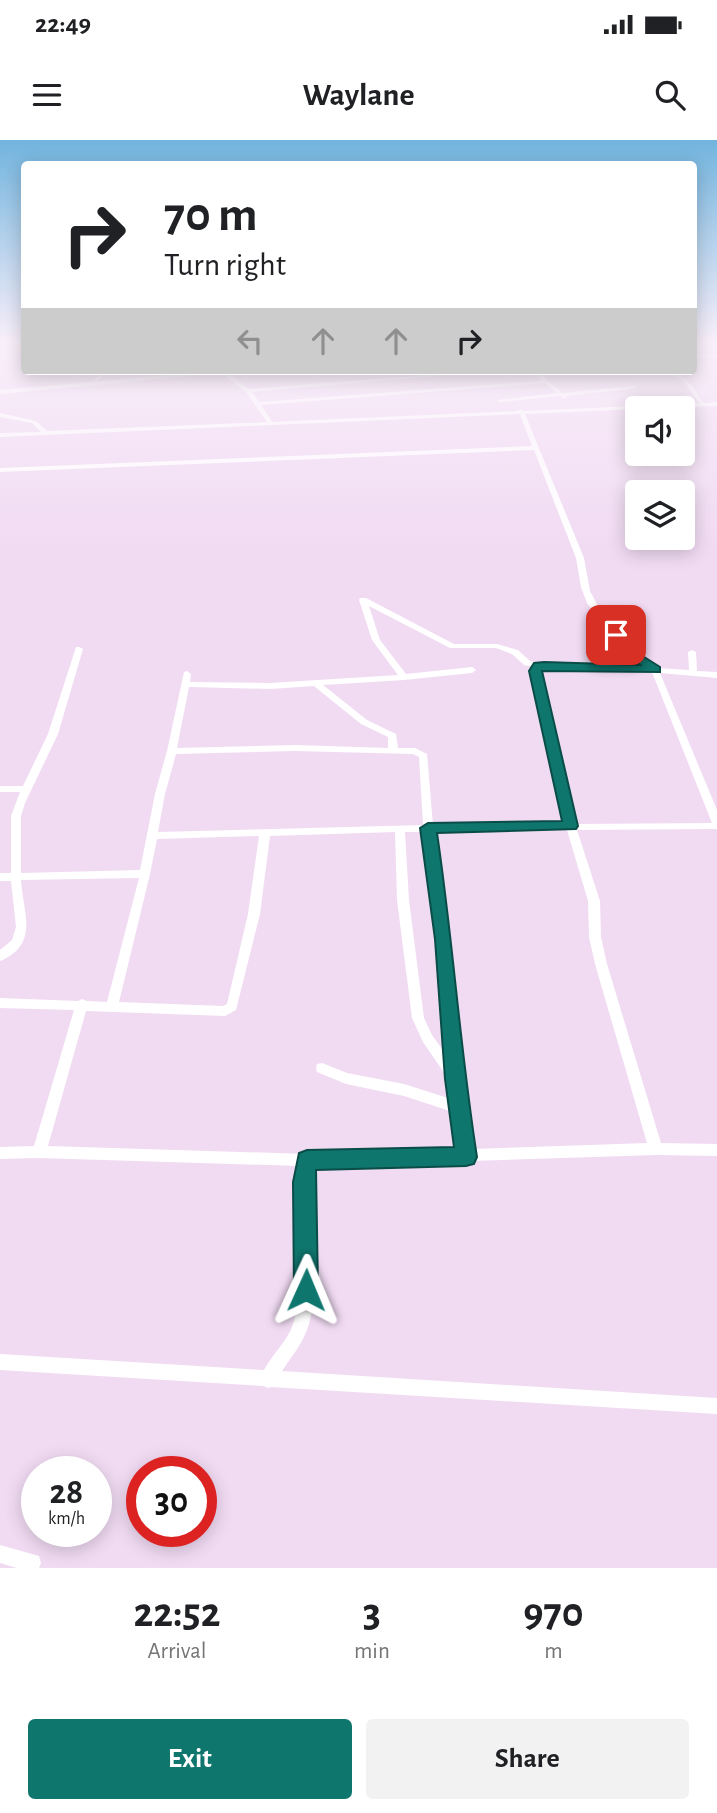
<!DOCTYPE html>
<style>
:root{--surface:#fff;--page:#f2f2f2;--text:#202124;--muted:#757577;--accent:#0f766e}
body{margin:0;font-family:"Alegreya Sans",sans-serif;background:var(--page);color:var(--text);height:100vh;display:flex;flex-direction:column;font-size:26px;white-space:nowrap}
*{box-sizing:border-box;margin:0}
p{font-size:23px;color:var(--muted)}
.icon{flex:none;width:38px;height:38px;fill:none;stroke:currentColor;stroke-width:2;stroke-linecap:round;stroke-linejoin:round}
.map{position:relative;height:1428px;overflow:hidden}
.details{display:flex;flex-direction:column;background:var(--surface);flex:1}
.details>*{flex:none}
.guide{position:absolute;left:21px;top:21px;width:676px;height:214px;border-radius:7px;box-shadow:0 4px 18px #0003;background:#fff;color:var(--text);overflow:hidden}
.tools{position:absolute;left:625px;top:256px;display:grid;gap:14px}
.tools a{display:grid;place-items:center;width:70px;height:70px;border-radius:7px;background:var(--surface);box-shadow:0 4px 18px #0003;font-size:35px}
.speed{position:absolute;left:21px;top:1316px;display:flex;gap:14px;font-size:35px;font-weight:700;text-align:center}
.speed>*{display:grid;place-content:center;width:91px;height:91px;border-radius:50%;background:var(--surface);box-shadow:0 4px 18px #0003;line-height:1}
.speed small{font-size:18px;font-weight:400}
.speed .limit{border:10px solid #d22;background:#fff;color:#111}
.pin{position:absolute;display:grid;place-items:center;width:60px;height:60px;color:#fff;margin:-30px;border-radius:14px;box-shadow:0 4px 10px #0006}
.me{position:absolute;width:77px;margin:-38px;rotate:1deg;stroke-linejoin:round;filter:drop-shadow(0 0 5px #0008)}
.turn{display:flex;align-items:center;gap:24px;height:147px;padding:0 28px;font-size:32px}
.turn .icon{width:91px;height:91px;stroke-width:2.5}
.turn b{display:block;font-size:49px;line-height:60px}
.lanes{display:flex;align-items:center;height:66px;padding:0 28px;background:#0003;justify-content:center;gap:35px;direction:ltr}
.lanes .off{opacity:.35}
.eta{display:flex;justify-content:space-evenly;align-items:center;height:119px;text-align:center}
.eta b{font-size:42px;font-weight:700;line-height:49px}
.cta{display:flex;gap:14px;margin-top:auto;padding:14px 28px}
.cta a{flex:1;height:80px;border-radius:7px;background:var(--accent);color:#fff;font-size:28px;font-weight:700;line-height:80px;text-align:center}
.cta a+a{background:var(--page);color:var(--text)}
.status{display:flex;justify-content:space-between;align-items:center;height:49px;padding:0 35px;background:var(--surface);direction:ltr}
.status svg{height:19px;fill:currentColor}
header{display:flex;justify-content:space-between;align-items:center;height:91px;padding:0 28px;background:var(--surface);font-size:32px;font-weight:700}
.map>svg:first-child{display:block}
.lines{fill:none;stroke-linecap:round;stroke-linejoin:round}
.minor{fill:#fff;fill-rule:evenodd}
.route{fill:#0f766e;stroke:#0a4d48;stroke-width:2}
</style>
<div class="status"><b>22:49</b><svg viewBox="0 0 49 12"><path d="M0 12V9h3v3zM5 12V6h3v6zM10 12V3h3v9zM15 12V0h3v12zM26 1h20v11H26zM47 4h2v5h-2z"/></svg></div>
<header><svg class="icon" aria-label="menu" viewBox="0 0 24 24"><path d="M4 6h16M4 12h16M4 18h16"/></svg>Waylane<svg class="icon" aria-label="search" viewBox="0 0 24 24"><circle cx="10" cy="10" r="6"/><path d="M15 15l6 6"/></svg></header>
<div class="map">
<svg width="717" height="1428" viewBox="0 0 717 1428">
<rect width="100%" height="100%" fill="#f1dbf3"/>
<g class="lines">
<!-- minor -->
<path class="minor" d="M717,215V217L693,218V216Z
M104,231H109L98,241L208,231H226L249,249L476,231H496L252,252L259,262L542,241L532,231H537L562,253L634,246L637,248L566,256L567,257L564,259L560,256L500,262L497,260L557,253L545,243L261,265L272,282L518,271L521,269L524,271L699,263L682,239L661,231C685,231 691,245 704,263L717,262V266L637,268V269L525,274L584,418L590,451L602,474L627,503L657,528L689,530L688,512L692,510L696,512L697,531L717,532V538L660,533L717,670V689L577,690L600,761L601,797L607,824L661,1003L717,1004V1016L656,1015L471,1021L466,1023L461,1021L314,1026C310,1078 323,1133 309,1184C304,1202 292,1216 282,1231L717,1258V1274L271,1247L268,1248L264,1246L0,1230V1214L264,1230C272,1214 288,1201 293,1184C309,1134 295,1078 299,1026L39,1018L0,1019V1007L34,1006L74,870L0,868V858L78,861L82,859L87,861L107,862L139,738L21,740C23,773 40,804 0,821V810L12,800L16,787L11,741H0V733H11V676L20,652H0V646H23L48,594L76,507H79L83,509L58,594L25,663L21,676V733L140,730L155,654L167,611L184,532L187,531L191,534L190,542L270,543L398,535L372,500L359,460L360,458H366L454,504H497L518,510L530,521L539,523L645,527L612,497L587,463L581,447L576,418L534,310L0,332V328L532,306L520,274L0,297V293L41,292L32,283L0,277V273L36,281L47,291L267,282L246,252L221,233L0,254V250L91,242ZM369,466L450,508H496L512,514L524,525L534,527L532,531L565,684L433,685L427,614L415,608H398L396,594L367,580L323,545L404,540L472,533L476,530L472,527L406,534L380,500ZM542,528L652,532L712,683L576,684L540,531ZM314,546L361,584L388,597V608L295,605L177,608L189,547L270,549ZM295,611L413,614L419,617L423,685L158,692L165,654L176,614ZM567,690L588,761L589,797L595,824L647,1003L472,1009L462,939L450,799L434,691ZM395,692L397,760L412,878L423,902L449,940L451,959L404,944L347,933L322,923L317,924L316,928L317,932L346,944L404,956L453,972L458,1009L307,1014L48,1006L86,871L225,876L236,870L260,774L270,696ZM405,692H423L438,799L447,916L432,895L424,878L409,760ZM259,696L248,774L227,864L223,866L119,862L150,734L157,699Z
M0,1405L39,1416L41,1423L39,1428H17L0,1423Z"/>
</g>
<!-- sky -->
<linearGradient id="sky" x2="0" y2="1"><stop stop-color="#71b4de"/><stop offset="0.5" stop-color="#f9effa"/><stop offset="1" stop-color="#f9effa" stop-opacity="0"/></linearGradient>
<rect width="717" height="404" fill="url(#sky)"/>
<!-- route -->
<path class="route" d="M616,491L620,492L641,515L660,527V532L542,531L578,686L576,689L437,693C453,801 460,909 477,1017L474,1024L466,1026L316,1030L318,1150L314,1158L306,1162L298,1158L294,1150L293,1042L299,1013L307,1010L454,1007L445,939L435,799L420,688L428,683L562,681L529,531L534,523L544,522L640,525L612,498L610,495Z"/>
</svg>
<div class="tools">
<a><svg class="icon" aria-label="sound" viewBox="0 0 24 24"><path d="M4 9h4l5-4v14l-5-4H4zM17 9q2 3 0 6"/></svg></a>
<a><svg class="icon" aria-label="layers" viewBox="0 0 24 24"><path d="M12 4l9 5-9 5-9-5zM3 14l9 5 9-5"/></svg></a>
</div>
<div class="speed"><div>28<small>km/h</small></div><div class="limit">30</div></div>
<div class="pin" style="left:616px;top:495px;background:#d93025"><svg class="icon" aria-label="arrive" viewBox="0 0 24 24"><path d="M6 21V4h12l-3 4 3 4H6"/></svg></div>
<svg class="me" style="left:306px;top:1150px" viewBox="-20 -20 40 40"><path d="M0-17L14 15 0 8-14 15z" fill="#0f766e" stroke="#fff" stroke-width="4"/></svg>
<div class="guide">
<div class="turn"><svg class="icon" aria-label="right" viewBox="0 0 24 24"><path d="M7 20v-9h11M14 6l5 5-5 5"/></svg><div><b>70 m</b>Turn right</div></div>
<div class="lanes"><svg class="icon off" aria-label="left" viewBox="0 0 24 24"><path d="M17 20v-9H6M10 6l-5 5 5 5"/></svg><svg class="icon off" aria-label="ahead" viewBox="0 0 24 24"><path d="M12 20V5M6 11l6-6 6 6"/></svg><svg class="icon off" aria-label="ahead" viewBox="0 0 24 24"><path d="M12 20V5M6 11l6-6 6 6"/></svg><svg class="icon" aria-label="right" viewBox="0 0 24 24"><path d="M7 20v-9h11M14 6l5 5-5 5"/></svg></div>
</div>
</div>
<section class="details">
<div class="eta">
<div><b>22:52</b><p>Arrival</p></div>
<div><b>3</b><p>min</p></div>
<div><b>970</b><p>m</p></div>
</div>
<div class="cta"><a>Exit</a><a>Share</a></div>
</section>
